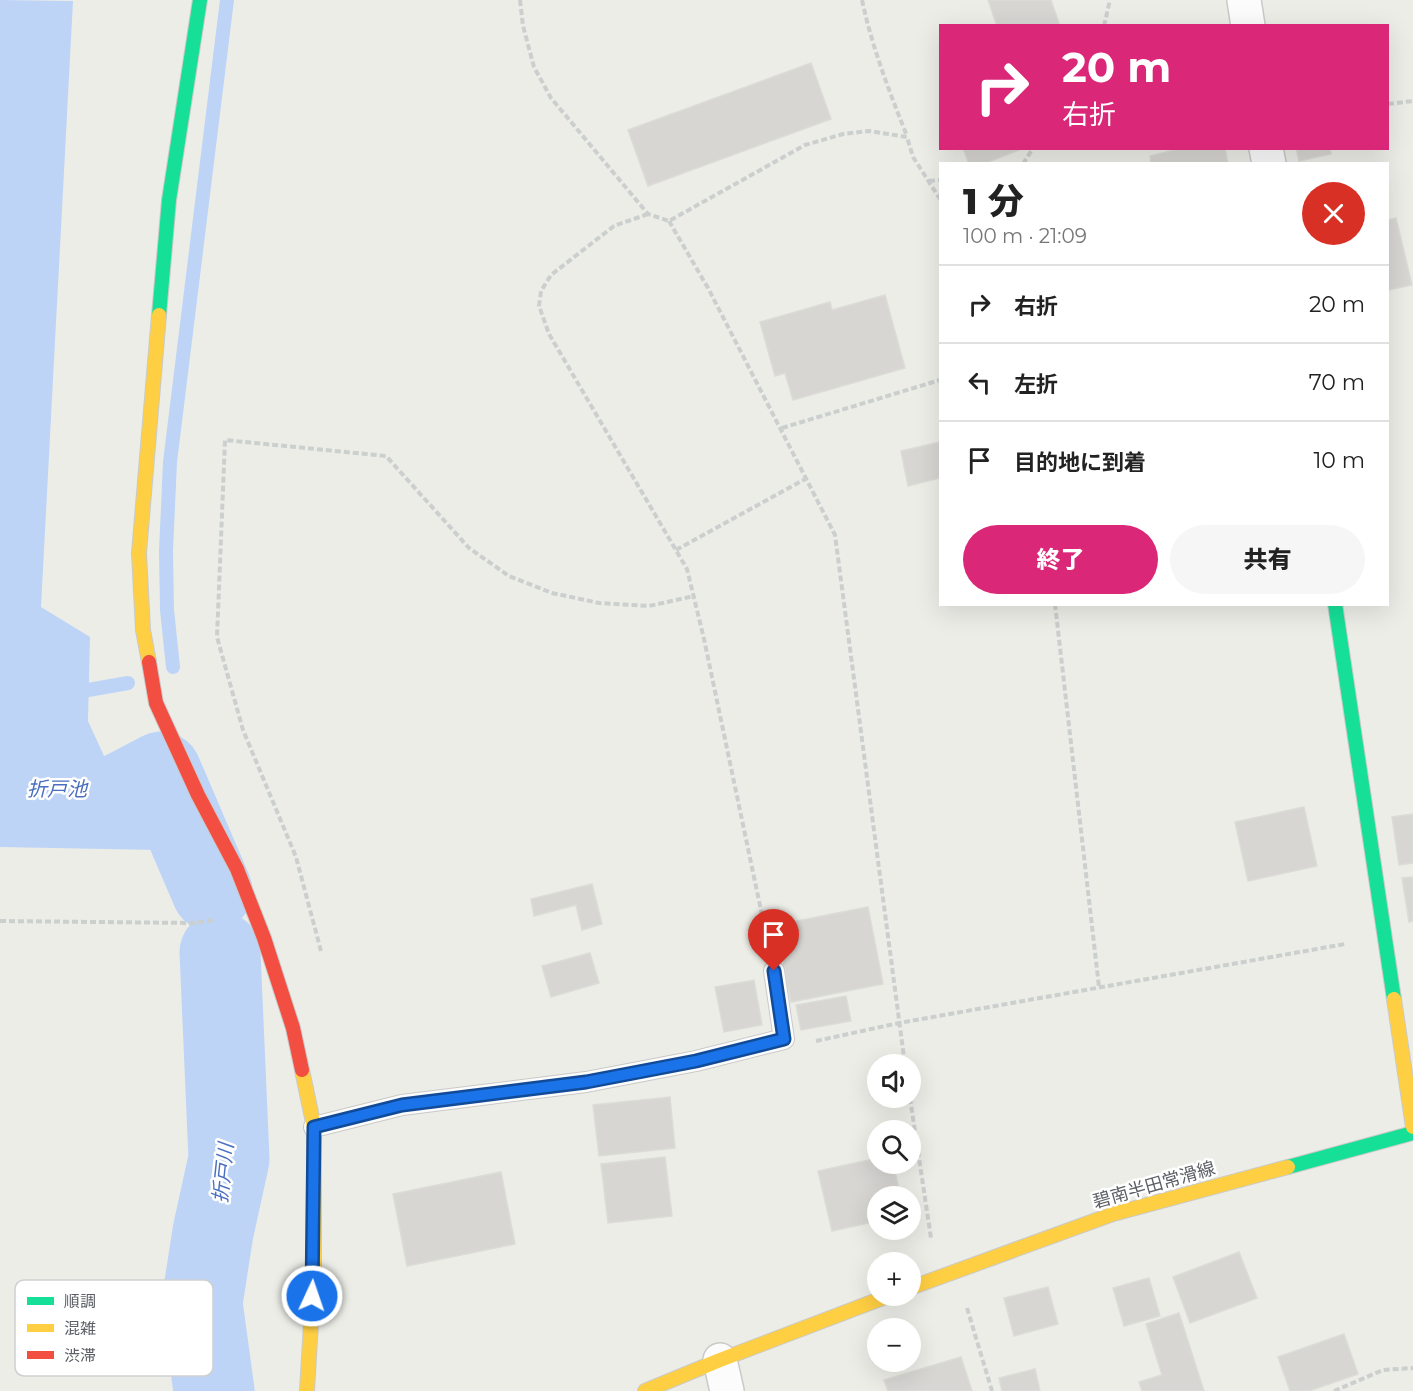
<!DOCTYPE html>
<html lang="ja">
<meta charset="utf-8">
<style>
:root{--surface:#fff;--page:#f6f6f6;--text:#222;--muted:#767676;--line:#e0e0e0;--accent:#db2777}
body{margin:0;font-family:Montserrat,"Noto Sans JP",sans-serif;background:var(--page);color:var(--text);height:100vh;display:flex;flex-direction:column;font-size:22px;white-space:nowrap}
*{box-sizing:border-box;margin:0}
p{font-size:20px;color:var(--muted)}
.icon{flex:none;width:33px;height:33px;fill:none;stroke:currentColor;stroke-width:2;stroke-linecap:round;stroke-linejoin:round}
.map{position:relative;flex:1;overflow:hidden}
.drawer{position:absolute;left:939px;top:162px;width:450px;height:444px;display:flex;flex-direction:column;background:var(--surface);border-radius:0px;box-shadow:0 6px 24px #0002}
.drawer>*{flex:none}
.top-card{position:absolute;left:939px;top:24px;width:450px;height:126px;border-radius:0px;box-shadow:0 6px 24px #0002;background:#db2777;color:#fff;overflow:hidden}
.fabs{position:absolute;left:867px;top:1054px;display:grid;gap:12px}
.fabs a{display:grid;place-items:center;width:54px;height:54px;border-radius:50%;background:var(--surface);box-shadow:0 6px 24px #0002;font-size:30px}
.pin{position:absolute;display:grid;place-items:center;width:51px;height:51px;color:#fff;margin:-62px -26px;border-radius:50% 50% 50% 0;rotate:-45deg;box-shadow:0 0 6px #0007}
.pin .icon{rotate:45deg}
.me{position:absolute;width:66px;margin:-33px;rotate:3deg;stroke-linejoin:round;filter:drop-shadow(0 0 4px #0008)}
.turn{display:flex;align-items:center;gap:21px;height:126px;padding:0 24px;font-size:27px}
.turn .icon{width:78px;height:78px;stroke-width:2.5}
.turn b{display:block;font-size:42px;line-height:51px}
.round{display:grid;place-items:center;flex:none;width:63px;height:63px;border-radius:32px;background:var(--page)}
.head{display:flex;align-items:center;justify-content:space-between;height:102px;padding:0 24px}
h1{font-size:36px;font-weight:800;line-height:45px}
.primary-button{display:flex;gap:12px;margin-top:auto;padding:12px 24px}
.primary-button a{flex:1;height:69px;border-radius:36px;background:var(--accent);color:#fff;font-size:24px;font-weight:800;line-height:69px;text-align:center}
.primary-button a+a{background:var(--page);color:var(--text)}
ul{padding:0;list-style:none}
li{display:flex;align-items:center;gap:18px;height:78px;padding:0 24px;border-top:2px solid var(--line)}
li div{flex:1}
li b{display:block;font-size:22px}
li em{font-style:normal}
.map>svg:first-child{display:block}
.water{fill:#bdd4f7}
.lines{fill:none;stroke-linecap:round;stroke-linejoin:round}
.stream{stroke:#bdd4f7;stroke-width:14}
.river{stroke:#bdd4f7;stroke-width:81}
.building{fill:#d7d6d3;stroke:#dcdcd7;stroke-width:1.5}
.lane-casing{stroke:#c9cac8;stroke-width:22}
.street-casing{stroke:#c9cac8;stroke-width:36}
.fast-casing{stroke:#cacac9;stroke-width:16}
.slow-casing{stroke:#cacac9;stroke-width:16}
.jam-casing{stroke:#cacac9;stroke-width:16}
.path{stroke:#cbcfcd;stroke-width:4;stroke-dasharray:6 3;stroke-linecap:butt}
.lane{stroke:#fcfcfc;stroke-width:20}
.street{stroke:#fcfcfc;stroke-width:33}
.fast{stroke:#16e098;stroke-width:14}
.slow{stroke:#ffcf43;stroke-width:14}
.jam{stroke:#f24e42;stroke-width:14}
.route-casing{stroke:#114b97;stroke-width:15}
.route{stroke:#1a73e8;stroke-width:10}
.labels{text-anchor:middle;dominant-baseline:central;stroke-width:5;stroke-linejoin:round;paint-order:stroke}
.street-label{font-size:18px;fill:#5d5f66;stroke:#fff}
.water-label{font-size:20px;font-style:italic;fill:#4a6fc1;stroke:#fff}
.key{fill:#fff;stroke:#cecfd1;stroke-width:1.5}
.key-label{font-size:16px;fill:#5d5f66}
</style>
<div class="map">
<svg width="1413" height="1391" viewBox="0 0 1413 1391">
<rect width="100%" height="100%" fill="#edede8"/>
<!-- water -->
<path class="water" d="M0,0L73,1L41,607L90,637L88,721L121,793L158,850L0,847Z"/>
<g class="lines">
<!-- stream -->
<path class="stream" d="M173,667L167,610L166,551L170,462L227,0
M71,693L128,683"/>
<!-- river -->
<path class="river" d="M121,793L161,772L212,891
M214,1391L202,1303L213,1232L229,1159L220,952"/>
</g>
<!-- building -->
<path class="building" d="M988,0H1051L1060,26H997Z
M811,63L831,119L648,186L628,130Z
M963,148H1024L983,164H969Z
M1182,148H1225L1228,164H1151L1150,156Z
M1296,148H1330L1331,154L1299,161Z
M1396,218L1412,285L1388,290V220Z
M885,295L905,368L793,400L785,373L775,376L760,322L830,302L832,310Z
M940,442V478L908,486L901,451Z
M1304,807L1317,866L1248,881L1235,822Z
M1413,814V863L1399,865L1392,817Z
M1413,877V921L1409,922L1402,878Z
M592,884L602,924L582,930L576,905L534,916L531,899Z
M868,907L883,984L791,1002L776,925Z
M590,953L599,983L551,997L542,966Z
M754,980L762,1025L724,1032L715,987Z
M846,996L851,1021L801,1030L796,1005Z
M670,1097L675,1148L599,1156L593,1105Z
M665,1157L672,1216L608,1223L601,1164Z
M878,1158V1164H893L901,1197H878V1221L832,1231L818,1171Z
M501,1172L515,1244L407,1266L393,1194Z
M1239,1252L1257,1298L1190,1323L1173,1277Z
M1149,1278L1160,1316L1124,1326L1113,1288Z
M1048,1287L1058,1324L1014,1336L1004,1298Z
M1179,1313L1204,1391H1142L1139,1382L1162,1375L1146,1324Z
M1344,1334L1358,1374L1309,1391H1290L1278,1357Z
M961,1357L972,1391H888L884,1380Z
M1035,1369L1040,1391H1002L999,1378Z"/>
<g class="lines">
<!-- lane casing -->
<g class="lane-casing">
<path id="lane" d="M314,1127L402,1105L586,1082L696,1061L784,1039L774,971"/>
</g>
<!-- street casing -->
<g class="street-casing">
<path id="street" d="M1244,0L1248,26
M1266,148L1269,164
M720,1360L727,1391"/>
</g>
<!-- fast casing -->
<g class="fast-casing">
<path id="fast" d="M159,315L169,200L200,0
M1335,604L1394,999
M1288,1167L1413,1133"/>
</g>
<!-- slow casing -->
<g class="slow-casing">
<path id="slow" d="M149,662L143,630L139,553L159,315
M1394,999L1413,1127
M302,1070L314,1127V1272L307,1391
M910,1288L1113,1214L1288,1167
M645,1391L720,1360L888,1296"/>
</g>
<!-- jam casing -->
<g class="jam-casing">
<path id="jam" d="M149,662L156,703L198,795L237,869L264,938L293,1028L302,1070"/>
</g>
<!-- path -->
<path class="path" d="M520,0L523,26L534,67L551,98L648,214L669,221L805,145L843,134L869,131L907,137L913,157L940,199
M862,0C872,47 889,91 907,136
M1104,26L1110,0
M1388,104L1413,101
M1023,164L1033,148
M929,181L940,180
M648,214L614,226L551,275L541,291L539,306L549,334L687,569L704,639L767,939
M669,221L708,288L835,535L905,1065
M782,428L940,380
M676,550L807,478
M1055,604L1099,987
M0,921L193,923L214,920
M321,951L296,857L243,730L217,637L225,440L386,456L469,548L509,576L552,593L599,603L649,606L694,596
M816,1041L899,1023L1345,944
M910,1098L931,1238
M967,1308L992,1391
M1334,1391L1383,1370L1413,1368"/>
<!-- lane -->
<use href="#lane" class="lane"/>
<!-- street -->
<use href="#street" class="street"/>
<!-- fast -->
<use href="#fast" class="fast"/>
<!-- slow -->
<use href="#slow" class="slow"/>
<!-- jam -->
<use href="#jam" class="jam"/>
</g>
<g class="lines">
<!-- route casing -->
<g class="route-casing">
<path id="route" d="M312,1296L314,1127L402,1105L586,1082L696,1061L784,1039L774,971"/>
</g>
<!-- route -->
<use href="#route" class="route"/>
</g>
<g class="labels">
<!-- street labels -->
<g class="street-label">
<text transform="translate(1154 1185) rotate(-16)">碧南半田常滑線</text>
</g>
<!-- water labels -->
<g class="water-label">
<text x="57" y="789">折戸池</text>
<text transform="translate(223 1173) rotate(-84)">折戸川</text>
</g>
</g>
<!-- legend -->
<rect x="15" y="1280" width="198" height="96" rx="9" class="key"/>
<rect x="27" y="1297" width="27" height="8" fill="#16e098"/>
<rect x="27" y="1324" width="27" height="8" fill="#ffcf43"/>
<rect x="27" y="1351" width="27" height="8" fill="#f24e42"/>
<g class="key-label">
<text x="64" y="1307">順調</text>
<text x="64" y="1334">混雑</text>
<text x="64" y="1361">渋滞</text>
</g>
</svg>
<div class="fabs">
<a><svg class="icon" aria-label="sound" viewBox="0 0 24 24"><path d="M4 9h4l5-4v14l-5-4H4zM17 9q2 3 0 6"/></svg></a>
<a><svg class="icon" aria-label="search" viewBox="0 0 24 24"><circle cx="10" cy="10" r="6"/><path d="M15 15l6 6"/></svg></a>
<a><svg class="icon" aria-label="layers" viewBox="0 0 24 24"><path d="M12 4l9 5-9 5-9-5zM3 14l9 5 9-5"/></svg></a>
<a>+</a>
<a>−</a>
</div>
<div class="pin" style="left:774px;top:971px;background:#d93025"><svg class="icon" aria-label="arrive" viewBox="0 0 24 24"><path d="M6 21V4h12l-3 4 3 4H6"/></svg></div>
<svg class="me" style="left:312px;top:1296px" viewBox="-20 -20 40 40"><circle r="17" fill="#1a73e8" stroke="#fff" stroke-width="3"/><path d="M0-11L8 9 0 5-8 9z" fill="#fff"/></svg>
<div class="top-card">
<div class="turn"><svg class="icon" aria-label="right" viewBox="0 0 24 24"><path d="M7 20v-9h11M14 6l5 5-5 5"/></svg><div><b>20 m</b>右折</div></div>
</div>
<section class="drawer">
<div class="head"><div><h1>1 分</h1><p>100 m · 21:09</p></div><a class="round" style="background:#d93025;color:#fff"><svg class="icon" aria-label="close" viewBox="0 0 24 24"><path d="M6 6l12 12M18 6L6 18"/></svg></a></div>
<ul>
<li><svg class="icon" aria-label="right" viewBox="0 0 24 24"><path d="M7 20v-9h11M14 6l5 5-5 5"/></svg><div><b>右折</b></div><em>20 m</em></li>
<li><svg class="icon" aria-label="left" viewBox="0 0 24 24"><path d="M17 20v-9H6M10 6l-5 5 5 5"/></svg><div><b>左折</b></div><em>70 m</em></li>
<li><svg class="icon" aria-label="arrive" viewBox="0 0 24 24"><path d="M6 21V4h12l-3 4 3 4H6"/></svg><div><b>目的地に到着</b></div><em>10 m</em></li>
</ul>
<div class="primary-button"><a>終了</a><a>共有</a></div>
</section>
</div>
